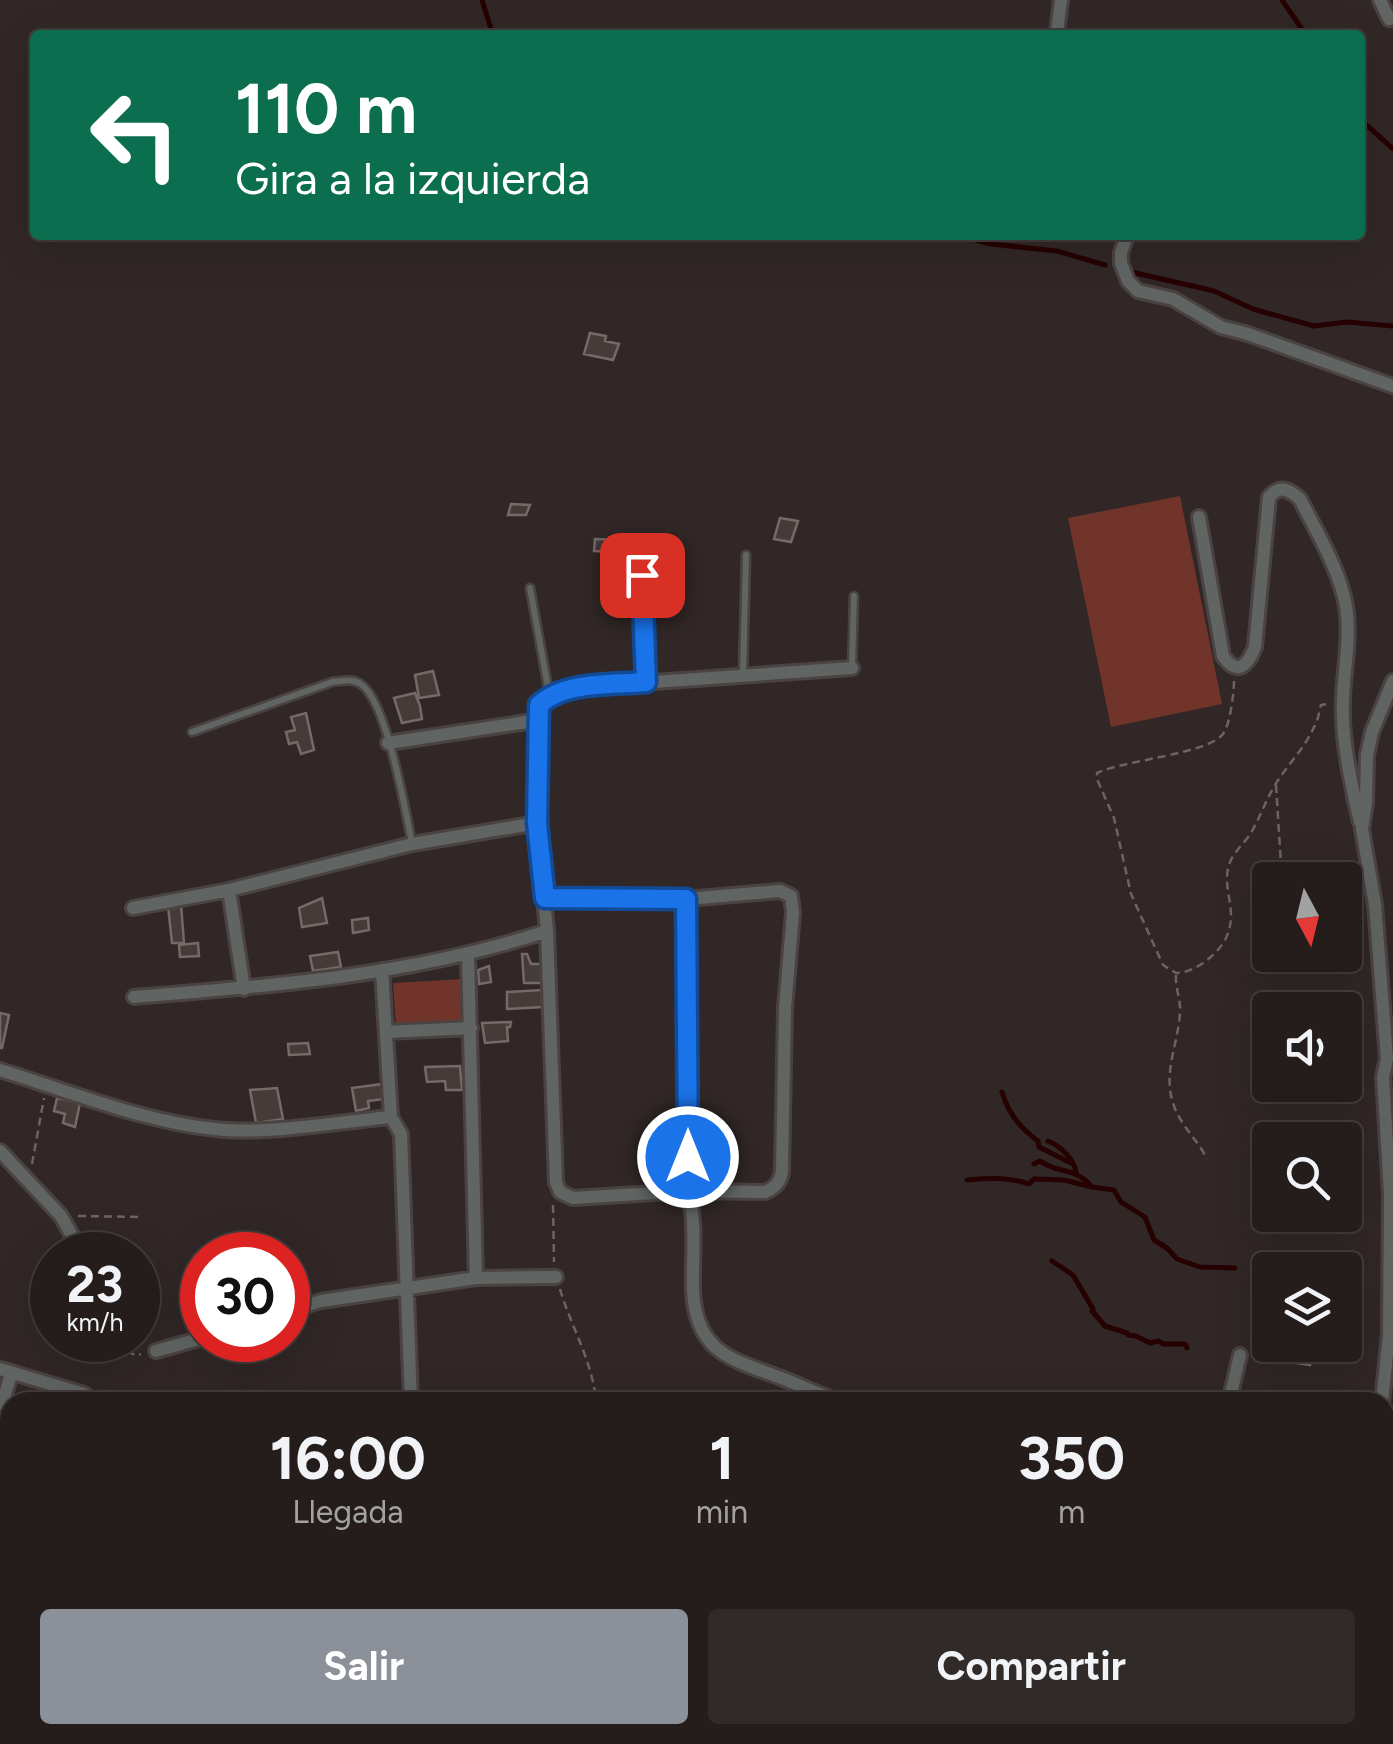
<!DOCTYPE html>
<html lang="es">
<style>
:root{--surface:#241d1c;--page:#302a29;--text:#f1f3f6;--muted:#a3a2a3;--line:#413b3b;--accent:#8c9099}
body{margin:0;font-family:Figtree,sans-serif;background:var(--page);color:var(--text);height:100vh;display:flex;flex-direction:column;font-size:38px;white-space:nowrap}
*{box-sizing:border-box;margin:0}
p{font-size:32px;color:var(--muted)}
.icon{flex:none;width:55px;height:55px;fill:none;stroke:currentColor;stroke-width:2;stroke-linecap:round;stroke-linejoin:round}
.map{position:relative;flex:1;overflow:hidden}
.sheet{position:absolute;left:0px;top:1392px;width:1395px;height:352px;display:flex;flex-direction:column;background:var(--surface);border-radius:30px 30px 0 0;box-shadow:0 10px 40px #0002,0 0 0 2px var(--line)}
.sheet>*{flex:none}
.banner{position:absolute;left:30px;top:30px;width:1335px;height:210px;border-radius:10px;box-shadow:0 10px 40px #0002,0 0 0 2px var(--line);background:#0b6e4f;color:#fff;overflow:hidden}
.needle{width:65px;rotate:173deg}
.buttons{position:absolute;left:1252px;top:862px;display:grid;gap:20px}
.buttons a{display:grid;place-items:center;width:110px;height:110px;border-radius:10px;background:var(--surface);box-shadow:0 10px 40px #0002,0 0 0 2px var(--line);font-size:50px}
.speed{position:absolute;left:30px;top:1232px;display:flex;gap:20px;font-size:50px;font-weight:700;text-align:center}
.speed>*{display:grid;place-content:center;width:130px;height:130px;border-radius:50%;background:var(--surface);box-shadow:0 10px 40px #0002,0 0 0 2px var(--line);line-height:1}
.speed small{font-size:25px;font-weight:400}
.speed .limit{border:15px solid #d22;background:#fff;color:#111}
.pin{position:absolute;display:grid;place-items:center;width:85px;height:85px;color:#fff;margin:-42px;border-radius:20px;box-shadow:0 5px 15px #0006}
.me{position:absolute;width:110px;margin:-55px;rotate:0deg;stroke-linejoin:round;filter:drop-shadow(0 0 8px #0008)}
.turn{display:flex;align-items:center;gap:35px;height:210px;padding:0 40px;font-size:45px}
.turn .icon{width:130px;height:130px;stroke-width:2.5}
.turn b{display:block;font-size:70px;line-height:85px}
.eta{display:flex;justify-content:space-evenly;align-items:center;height:170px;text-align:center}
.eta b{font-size:60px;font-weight:700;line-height:70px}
.cta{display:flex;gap:20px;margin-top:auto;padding:20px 40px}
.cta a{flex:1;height:115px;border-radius:10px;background:var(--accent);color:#fff;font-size:40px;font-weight:700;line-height:115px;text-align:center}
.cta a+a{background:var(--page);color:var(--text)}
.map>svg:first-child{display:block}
.green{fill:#70342b}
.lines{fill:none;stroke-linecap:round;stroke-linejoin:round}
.stream{stroke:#250201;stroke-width:5}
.building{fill:#453b39;stroke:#746a68;stroke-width:2.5}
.service-casing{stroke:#4b4341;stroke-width:11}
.minor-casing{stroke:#4b4341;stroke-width:18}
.path{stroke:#6c6463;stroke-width:2.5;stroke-dasharray:8 5;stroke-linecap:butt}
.service{stroke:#606564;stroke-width:6}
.minor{stroke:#606564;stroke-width:12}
.route-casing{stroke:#114b97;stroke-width:25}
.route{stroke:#1a73e8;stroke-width:18}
</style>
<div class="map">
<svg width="1393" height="1744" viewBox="0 0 1393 1744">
<rect width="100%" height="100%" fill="#302726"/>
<!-- green -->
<path class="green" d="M1180,496L1222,704L1111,727L1068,518Z
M463,979L465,1022L396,1027L393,983Z"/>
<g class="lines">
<!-- stream -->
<path class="stream" d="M482,0L493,35
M1282,0L1306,35
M1360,119L1393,149
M957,235L991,244L1057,251L1105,265
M1127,271L1214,291L1253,309L1314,326L1347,322L1393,326
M1002,1092C1008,1113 1021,1129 1038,1141L1039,1147L1071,1163
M1048,1141C1060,1146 1075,1159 1076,1173
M1034,1164L1040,1161C1058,1174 1076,1167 1092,1187L1114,1190L1121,1202L1145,1217L1154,1240L1167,1248L1177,1259L1200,1267L1235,1268
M967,1180C989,1178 1009,1177 1029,1184L1034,1179L1064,1180L1092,1187
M1052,1261L1073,1275L1093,1309L1092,1311L1105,1326L1127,1333L1128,1335L1136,1336L1150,1343L1159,1341L1163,1344H1185L1187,1348
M0,1588L10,1592
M808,1735L818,1744
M1029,1735L1039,1744
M954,1744L960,1735"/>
</g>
<!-- building -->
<path class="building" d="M590,333L606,336L605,341L619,344L613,360L584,354Z
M511,504L530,505L526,515H508Z
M780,518L798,521L791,542L774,539Z
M595,539L620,540L618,552L594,551Z
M433,671L439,695L419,698L415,675Z
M415,693L420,706L422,719L402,723L394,698Z
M306,713L314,750L301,754L297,742L289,744L286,732L295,730L291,717Z
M322,898L327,923L302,927L299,908Z
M181,904L184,943H172L168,906Z
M368,918L369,930L353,933L352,920Z
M198,943L199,956L180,957L179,945Z
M338,952L341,967L313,971L310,956Z
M522,954H527L531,964H543L545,983H524Z
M489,966L491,982L479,984L478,970Z
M542,990L543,1007L507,1009V992Z
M0,1013L9,1015L2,1048H0Z
M511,1022L510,1027H507L508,1041L485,1043L482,1023Z
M308,1043L310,1054L289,1055L288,1044Z
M460,1066L462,1090H446L445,1081L427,1082L425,1067Z
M382,1084L384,1099L368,1101L369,1108L356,1111L352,1088Z
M277,1088L283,1119L256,1123L250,1090Z
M57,1098L80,1103L75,1127L63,1123L65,1114L54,1111Z
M1254,1323L1266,1324L1264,1336H1261L1260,1340L1252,1339Z
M1286,1351L1312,1355L1310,1365L1284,1361Z"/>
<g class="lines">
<!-- service casing -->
<g class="service-casing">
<path id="service" d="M642,575L645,680
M530,588L549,693
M852,668L854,596
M743,674L746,555
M192,732L332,682C342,681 353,678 362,685C387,704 405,809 412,843"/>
</g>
<!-- minor casing -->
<g class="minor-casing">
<path id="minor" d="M1380,0L1389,19
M1060,35L1057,32L1061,0
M1127,235L1121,253V263L1128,281L1138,291L1173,299L1221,327L1248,334L1393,386
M1199,517L1223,656C1238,677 1248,665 1255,647L1269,497C1280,485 1289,489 1300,499C1317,533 1339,568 1346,606C1351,637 1344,668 1343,699C1341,739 1351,783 1360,822
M388,743L540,720
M229,890L244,989
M545,898L686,899L780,891L791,896L793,913L785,1008L782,1170C781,1182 775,1188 765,1192L688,1191L573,1198L560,1192L556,1182L547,931L537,823L539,705L549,695L568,688L852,668
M686,899L688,1191C697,1225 692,1255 693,1291C696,1354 734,1360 784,1379C804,1387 822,1396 842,1402
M133,908L229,890L412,844L537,823
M468,955L476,1278
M382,970L391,1117L401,1134L411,1402
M134,997C273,986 414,975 547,931
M386,1032L471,1028
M0,1070C68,1091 144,1122 215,1129C268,1135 337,1122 391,1117
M0,1151L61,1216L83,1255
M288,1311L321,1301L476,1278L556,1277
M156,1351L202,1338
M0,1369L84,1394L94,1402
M1229,1402L1240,1355
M1382,1402L1389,1335L1390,1193L1383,1077L1387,1059L1375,905L1362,829L1366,802L1367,755L1372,732L1393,681
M0,1411L11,1374
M1385,1510L1393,1513
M391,1735L393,1744
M746,1735L747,1744
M1154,1735L1164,1744
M48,1744L53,1735
M1224,1744V1735
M1329,1744L1330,1735"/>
</g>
<!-- path -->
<path class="path" d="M1234,681C1234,693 1230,725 1223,734C1208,754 1124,760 1097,773V779L1114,818L1131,894L1163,965L1176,973C1194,973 1216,956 1225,940C1240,911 1221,890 1229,865C1233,852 1244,844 1251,833C1260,817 1266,800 1275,785C1287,765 1305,748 1314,727C1318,721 1319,712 1321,705L1327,704
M1276,785L1282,880
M1176,975C1175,988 1181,999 1180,1013C1178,1045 1162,1074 1174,1106C1181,1126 1198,1140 1207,1159
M32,1164L44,1098
M553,1205L554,1262
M78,1216L143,1217
M560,1289C571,1327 593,1362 596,1402
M120,1340C124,1349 131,1357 141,1354"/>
<!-- service -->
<use href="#service" class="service"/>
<!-- minor -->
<use href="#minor" class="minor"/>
</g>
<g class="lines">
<!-- route casing -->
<g class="route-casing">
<path id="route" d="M642,575L646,682C612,685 564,681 539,705L537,823L545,898L686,899L688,1157"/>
</g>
<!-- route -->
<use href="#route" class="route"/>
</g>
</svg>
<div class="buttons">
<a><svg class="needle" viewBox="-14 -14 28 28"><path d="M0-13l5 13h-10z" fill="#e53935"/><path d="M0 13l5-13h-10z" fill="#a3a2a3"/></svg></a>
<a><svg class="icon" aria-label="sound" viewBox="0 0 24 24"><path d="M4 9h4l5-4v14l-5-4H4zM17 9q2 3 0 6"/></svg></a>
<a><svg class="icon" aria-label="search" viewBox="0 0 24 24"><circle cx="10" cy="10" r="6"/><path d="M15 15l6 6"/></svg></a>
<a><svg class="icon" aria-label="layers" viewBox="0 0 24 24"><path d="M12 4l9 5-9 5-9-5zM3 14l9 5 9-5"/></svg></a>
</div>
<div class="speed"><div>23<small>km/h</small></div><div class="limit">30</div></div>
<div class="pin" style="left:642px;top:575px;background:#d93025"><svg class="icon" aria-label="arrive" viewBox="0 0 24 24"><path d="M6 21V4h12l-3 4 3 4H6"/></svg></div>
<svg class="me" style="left:688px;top:1157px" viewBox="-20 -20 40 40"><circle r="17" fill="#1a73e8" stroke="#fff" stroke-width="3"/><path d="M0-11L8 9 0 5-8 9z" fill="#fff"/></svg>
<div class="banner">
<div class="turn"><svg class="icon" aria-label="left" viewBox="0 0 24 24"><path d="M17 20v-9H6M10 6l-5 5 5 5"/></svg><div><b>110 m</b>Gira a la izquierda</div></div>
</div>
<section class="sheet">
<div class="eta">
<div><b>16:00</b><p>Llegada</p></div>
<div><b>1</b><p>min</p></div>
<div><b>350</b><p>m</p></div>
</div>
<div class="cta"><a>Salir</a><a>Compartir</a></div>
</section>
</div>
